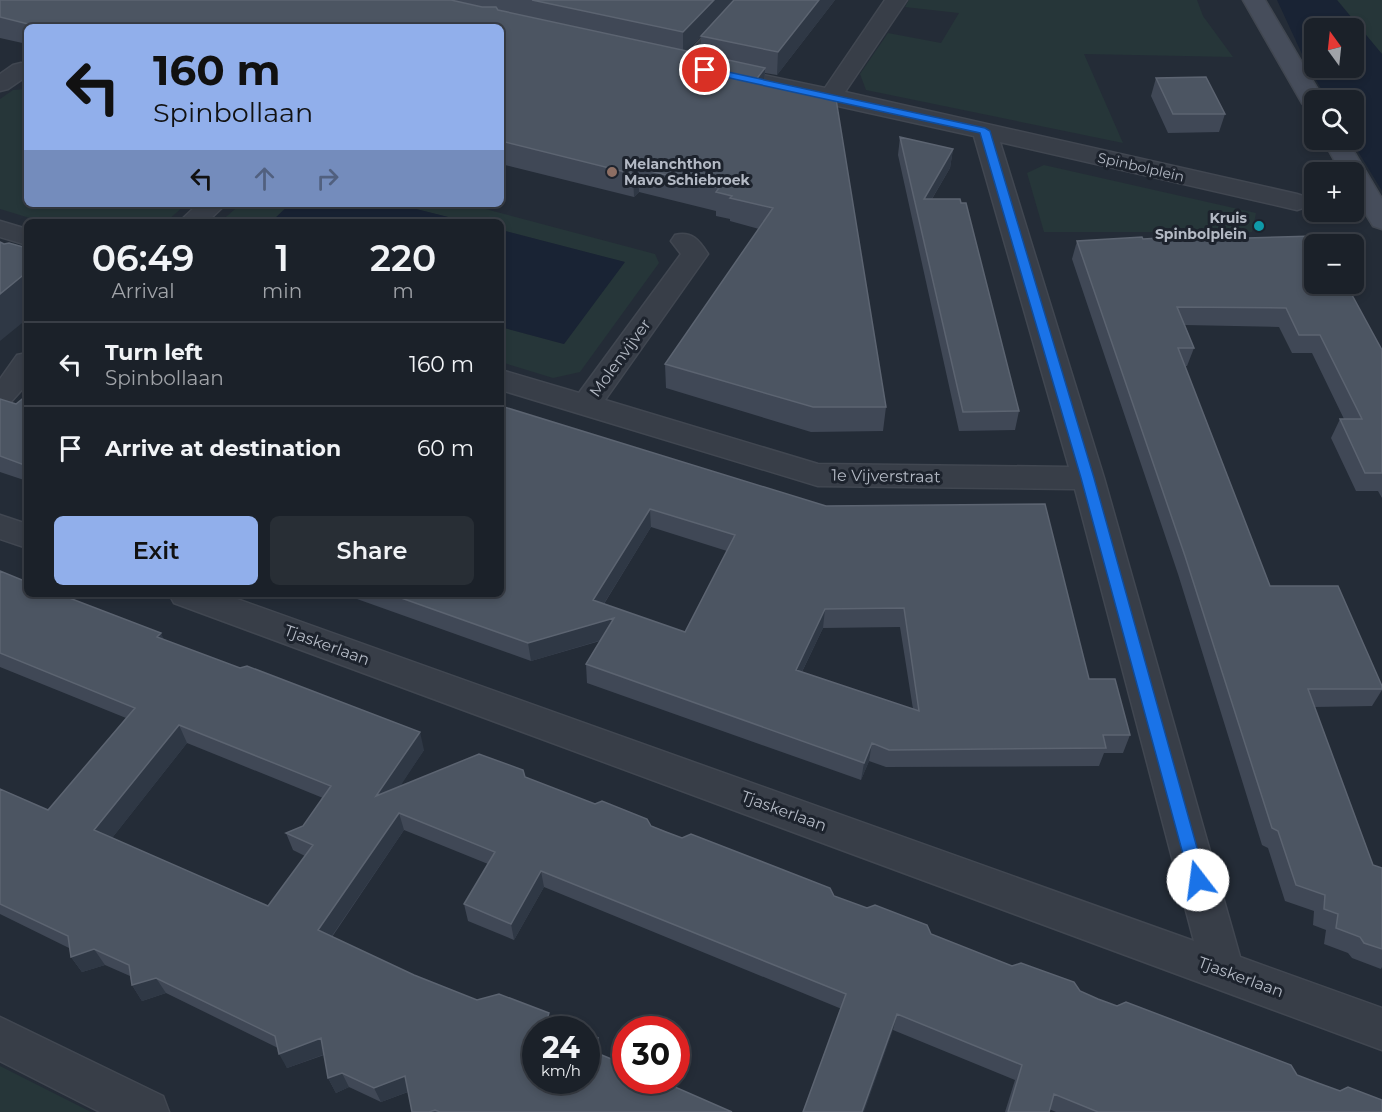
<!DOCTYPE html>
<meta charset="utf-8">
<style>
:root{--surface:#1b2129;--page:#282e35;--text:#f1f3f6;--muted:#a0a3a8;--line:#393e46;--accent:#91afeb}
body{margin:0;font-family:Montserrat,sans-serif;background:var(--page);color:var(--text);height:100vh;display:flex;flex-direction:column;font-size:22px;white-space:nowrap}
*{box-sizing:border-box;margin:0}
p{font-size:20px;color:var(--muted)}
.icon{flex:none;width:33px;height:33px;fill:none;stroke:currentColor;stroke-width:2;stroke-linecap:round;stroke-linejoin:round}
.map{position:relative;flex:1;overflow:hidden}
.panel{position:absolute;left:24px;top:219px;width:480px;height:378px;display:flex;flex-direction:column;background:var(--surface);border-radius:9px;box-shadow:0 3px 9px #0003,0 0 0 2px var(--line)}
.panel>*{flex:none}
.hud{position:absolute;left:24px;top:24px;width:480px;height:183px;border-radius:9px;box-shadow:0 3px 9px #0003,0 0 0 2px var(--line);background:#91afeb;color:#111;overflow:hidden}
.needle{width:39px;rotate:345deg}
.tools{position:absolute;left:1304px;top:18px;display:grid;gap:12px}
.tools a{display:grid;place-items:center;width:60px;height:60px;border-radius:9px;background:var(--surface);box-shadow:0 3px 9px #0003,0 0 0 2px var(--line);font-size:30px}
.speed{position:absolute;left:522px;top:1016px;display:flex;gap:12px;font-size:30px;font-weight:700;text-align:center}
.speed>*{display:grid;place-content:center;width:78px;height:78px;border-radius:50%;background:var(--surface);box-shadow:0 3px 9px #0003,0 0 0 2px var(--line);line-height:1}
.speed small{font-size:15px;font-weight:400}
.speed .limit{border:9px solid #d22;background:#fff;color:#111}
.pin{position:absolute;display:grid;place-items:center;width:51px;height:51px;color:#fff;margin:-26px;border:3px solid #fff;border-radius:50%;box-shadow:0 2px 6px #0007}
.me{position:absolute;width:66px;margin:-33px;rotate:345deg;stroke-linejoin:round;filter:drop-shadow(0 0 4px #0008)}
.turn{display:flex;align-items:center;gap:21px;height:126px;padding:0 30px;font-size:27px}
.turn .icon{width:78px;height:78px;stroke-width:2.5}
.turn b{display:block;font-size:42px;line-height:51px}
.lanes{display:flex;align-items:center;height:57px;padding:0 30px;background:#0003;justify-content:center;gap:30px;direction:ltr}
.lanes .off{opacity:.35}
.eta{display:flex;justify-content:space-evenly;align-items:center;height:102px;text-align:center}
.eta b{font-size:36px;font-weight:600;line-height:42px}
.button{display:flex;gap:12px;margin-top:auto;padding:12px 30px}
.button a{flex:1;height:69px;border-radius:9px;background:var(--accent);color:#111;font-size:24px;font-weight:600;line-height:69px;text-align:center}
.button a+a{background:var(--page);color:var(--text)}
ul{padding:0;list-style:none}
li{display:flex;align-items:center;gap:18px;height:84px;padding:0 30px;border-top:2px solid var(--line)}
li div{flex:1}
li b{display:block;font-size:22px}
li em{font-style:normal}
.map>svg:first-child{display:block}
.green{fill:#263639}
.water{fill:#192334;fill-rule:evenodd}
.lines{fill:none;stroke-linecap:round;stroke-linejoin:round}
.lane-casing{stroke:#414751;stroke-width:3}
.street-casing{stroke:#414751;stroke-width:3}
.secondary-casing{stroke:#414751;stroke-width:3}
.lane{fill:#383e48;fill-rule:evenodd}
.street{fill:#383e48;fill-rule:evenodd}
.secondary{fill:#464d5b;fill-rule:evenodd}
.wall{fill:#404856;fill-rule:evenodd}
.shaded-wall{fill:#2f3845}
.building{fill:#4c5562;stroke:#5c6471;stroke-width:1.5;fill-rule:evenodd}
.route{fill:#1a73e8;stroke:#114b97;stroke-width:1.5}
.education-dot{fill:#8d6e63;stroke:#1d232d;stroke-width:2}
.culture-dot{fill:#0f9aa8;stroke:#1d232d;stroke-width:2}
.labels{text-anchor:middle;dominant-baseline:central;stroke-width:6;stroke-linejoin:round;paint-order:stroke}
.far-poi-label{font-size:14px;font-weight:bold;fill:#b3b9c4;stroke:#1d232d;text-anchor:start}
.far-street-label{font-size:14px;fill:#b3b9c4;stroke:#1d232d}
.street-label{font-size:16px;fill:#b3b9c4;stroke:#1d232d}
</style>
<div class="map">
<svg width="1382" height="1112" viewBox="0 0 1382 1112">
<rect width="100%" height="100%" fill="#242c37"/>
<!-- green -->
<path class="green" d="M909,0H1197L1203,16L1233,57L1084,54L1123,143L866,90L860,74L888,33L941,43L959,13L905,7Z
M1337,0H1382V54L1378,50Z
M27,89V204H186L166,222H43L0,209V99L13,90Z
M1044,165L1256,213L1252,232H1044L1027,173Z
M241,204H290L271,222H220Z
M405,204H467L655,254L659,263L580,372L553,378L501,362V327L564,344L624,262L501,230V222H468L404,206Z
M0,1066L91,1112H0Z"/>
<!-- water -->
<path class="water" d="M1277,0H1337L1382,54V191L1351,140H1353V100H1328L1308,67ZM1314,28H1353V68H1314Z
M290,204H396L468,222H271Z
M501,230L625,262L564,344L501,327Z"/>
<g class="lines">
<!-- lane casing -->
<g class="lane-casing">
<path id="lane" d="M737,0H751L689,69H679L677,66L679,63Z"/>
</g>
<!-- street casing -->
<g class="street-casing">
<path id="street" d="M885,0H907L845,92L1297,194L1306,197L1310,202L1306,207L1297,210L1000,142L1104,478L1240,957L1382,1008V1050L174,603L169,594H223L1194,941L1075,489L818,486L501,390V370L579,393L681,254L671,241L675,235C692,231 699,240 708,254L605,400L818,464L1069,467L974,136L720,80L712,78L709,73L712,68L720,66L825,88Z
M21,63L27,65V79L24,78L8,89L0,91V74L13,65Z
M198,204H226L207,222H179Z
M0,221L27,229V245L0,237Z
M27,353V384L10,403L0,406V379L17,355Z
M0,515L27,524V548L0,539Z
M0,1017L163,1096L169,1112H100L0,1061Z"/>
</g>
<!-- secondary casing -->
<g class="secondary-casing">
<path id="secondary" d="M1243,0H1265L1324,100H1314V110L1306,108L1302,103Z
M1323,140H1347L1382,199V229L1373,226L1353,193V172H1341Z"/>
</g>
<!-- lane -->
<use href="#lane" class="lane"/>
<!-- street -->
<use href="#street" class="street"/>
<!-- secondary -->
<use href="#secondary" class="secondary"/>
</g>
<!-- wall -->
<path class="wall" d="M0,0H734L687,51L701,54V36L835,0L777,75L765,73V83L886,407L883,431L811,432L666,388L665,364L759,229L730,221V219L716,216V211L639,192L634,197L501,164V27H27V44L0,38Z
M1156,78L1225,114L1219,132L1168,133L1151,96Z
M900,137L953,149L950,168L932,199L1019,411L1015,430L959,431L898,155Z
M1177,239H1213L1382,350V498L1378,491H1356L1331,438L1340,419H1344L1312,353H1292L1279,327L1185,325L1194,348L1187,366H1185L1270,586L1382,686V690L1372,706L1314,707L1373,865L1382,868V967L1381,969L1352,958L1348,953L1324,944L1326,930L1313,925L1314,911L1285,901L1268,848L1262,845L1178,574L1072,259L1077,241Z
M27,395V481L0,472V399L16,404Z
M501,406L1089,679L1130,735L1123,753H1104L1099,766L886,767L869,761L861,780L587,683L586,664L600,641L531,661L343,594H501ZM651,527L727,551L685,632L604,604ZM900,627L913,709L802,672L823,628Z
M0,571L424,750L399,787L525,777L1098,999L1297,1075L1382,1112H1056L1049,1109V1112H1005L1015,1080L544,887L514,940L468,921L464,904L488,864L404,830L332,937L414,975L477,1000L550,1017L598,1038L599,1054L732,1112H412L408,1092L381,1102L349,1087L336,1093L328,1078L324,1055L287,1068L278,1048L166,993L142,1001L132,985L130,976L105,965L82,972L71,957L69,948L0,914V789L48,810L126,718L0,667ZM187,743L323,798L303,826L286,833L293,850L305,856L268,906L112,838Z"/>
<!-- shaded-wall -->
<path class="shaded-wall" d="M714,0H734L683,55V32Z
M819,0H835L777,75L778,52Z
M765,68L764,91L755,81Z
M953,149L950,168L921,217L924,199Z
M638,168L639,192L634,197L633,174Z
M27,272V319L0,341V294Z
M650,509L651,527L595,618L593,600Z
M825,609L823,628L794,688L796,670Z
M614,618L615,636L531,661L528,643Z
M161,633L169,651L157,637Z
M179,725L187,743L105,847L94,830Z
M420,732L424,750L382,814L376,796Z
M872,743L869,761L861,780L864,763Z
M399,813L404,830L325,946L318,930Z
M541,871L544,887L514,940L511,924Z
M94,949L105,965L82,972L71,957Z
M156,978L166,993L142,1001L132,985Z
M897,1014L893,1030L864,1112H862Z
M321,1038L328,1053L287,1068L279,1054Z
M598,1038L600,1053L594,1065L592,1051Z
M342,1073L349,1087L336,1093L328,1078Z
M405,1076L410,1091L381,1102L374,1088Z"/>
<!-- building -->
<path class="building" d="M0,0H451L482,7H496L498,10L765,68L755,81L836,99L886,407H813L665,364L773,208L730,198L732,196L716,192L719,188L638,168L633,174L501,141V27H40L0,17Z
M532,0H714L683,32Z
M734,0H819L778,52L701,36Z
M1206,77L1225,114H1173L1156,78Z
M900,137L953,149L924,199H960L961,203H966L1019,411L963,412Z
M1315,236L1322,239L1325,244H1314V284H1346L1382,350V473H1365L1340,419H1362L1320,335H1299L1286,308L1177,307L1194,348H1178L1270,586H1338L1382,686V689H1308L1373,865L1382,868V949L1364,943L1360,937L1336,928L1338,914L1324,909L1325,895L1296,885L1278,831L1272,828L1185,556L1077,241L1142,237L1143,239L1176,237L1177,239L1211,237L1213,239Z
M0,242L4,244L9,243L27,248V272L0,294Z
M27,395V466L0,456V399L16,404Z
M501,406L826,506L1045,504L1089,679H1115L1130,735H1103L1106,748L889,750L872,743L864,763L586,664L614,618L528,643L390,594H501ZM650,509L735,535L685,632L593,600ZM904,608L919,711L796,670L825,609Z
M0,571L27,582V594H59L161,633L157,637L240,668L247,666L420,732L376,796L479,754L523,770L525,777L595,804L602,801L647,819L651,826L666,832L682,838L691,834L830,888L834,896L867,908L875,905L927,925L931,934L1012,966L1021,963L1074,982L1080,991L1098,999L1117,1006L1126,1002L1291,1065L1297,1075L1318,1083L1340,1091L1348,1087L1382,1100V1112H1098L1054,1094L1049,1112H1008L1022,1065L897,1014L862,1112H803L846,994L541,871L511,924L464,904L495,852L399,813L318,930L414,975L477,1000L499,994L549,1013L548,1016L578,1029H536V1080H586V1033L598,1038L592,1051L626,1065V1080H659L732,1112H440L435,1110L429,1112H412L405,1076L374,1088L342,1073L328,1078L321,1038L279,1054L275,1036L156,978L132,985L129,965L94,949L71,957L68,936L0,904V789L48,810L135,708L0,653ZM179,725L331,786L303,826L286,833L313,845L268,906L94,830Z"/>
<!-- route -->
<path class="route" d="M705,67L985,128L990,131L1094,478L1206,880L1204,885L1198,887L1192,885L1190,880L1081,478L980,133L702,72L700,70Z"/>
<!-- markers -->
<circle class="education-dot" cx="612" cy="172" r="6"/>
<circle class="culture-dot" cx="1259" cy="226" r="6"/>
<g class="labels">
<!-- far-poi labels -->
<g class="far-poi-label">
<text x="624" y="164">Melanchthon<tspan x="624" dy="16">Mavo Schiebroek</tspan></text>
<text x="1247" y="218" text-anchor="end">Kruis<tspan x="1247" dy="16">Spinbolplein</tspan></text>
</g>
<!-- far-street labels -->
<g class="far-street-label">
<text transform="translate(1141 167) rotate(13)">Spinbolplein</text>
</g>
<!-- street labels -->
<g class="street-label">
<text transform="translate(620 358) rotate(-54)">Molenvijver</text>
<text transform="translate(886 476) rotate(1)">1e Vijverstraat</text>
<text transform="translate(327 645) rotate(20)">Tjaskerlaan</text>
<text transform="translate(784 811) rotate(20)">Tjaskerlaan</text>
<text transform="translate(1241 977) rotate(20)">Tjaskerlaan</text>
</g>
</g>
</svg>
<div class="tools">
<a><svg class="needle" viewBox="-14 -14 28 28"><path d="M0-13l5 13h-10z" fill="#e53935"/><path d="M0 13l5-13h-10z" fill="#a0a3a8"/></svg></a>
<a><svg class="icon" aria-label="search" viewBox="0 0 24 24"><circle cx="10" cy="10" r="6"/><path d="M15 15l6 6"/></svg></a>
<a>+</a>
<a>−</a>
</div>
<div class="speed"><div>24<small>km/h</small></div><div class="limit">30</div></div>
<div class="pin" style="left:705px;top:70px;background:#d93025"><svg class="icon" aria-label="arrive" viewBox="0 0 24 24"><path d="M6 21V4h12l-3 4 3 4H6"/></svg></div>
<svg class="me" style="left:1198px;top:880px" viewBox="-20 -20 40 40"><circle r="19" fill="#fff"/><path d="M0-13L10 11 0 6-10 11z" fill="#1a73e8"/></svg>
<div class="hud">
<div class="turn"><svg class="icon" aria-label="left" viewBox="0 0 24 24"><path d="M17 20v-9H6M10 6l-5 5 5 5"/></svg><div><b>160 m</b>Spinbollaan</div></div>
<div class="lanes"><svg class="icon" aria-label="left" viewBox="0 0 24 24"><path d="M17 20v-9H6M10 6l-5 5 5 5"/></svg><svg class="icon off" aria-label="ahead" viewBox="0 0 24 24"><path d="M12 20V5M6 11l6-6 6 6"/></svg><svg class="icon off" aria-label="right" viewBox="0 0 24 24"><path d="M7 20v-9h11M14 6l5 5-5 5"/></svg></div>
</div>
<section class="panel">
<div class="eta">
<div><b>06:49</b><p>Arrival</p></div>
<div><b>1</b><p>min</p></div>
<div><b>220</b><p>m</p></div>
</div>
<ul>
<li><svg class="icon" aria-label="left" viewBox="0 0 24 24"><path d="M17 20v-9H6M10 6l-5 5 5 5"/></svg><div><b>Turn left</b><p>Spinbollaan</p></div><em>160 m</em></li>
<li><svg class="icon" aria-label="arrive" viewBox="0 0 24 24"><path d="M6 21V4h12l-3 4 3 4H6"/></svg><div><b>Arrive at destination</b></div><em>60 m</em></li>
</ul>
<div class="button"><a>Exit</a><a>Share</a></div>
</section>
</div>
